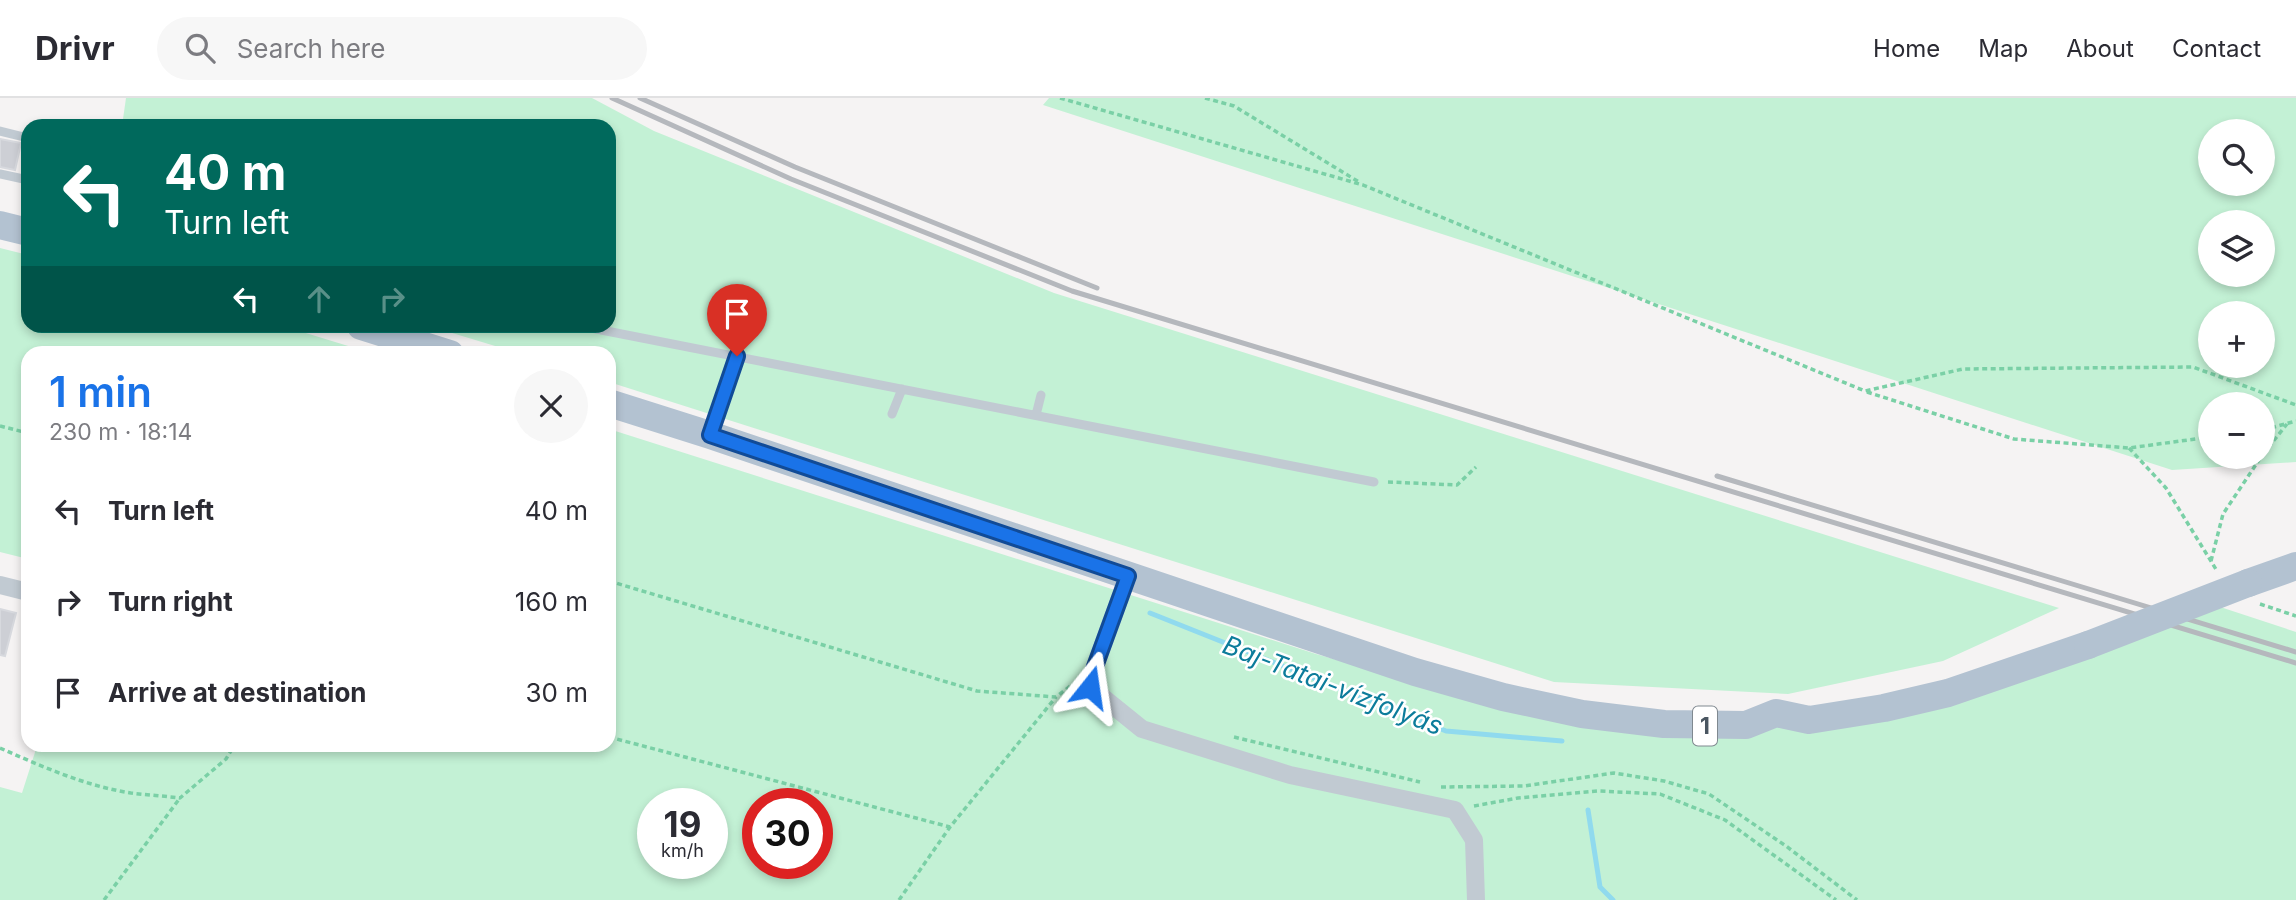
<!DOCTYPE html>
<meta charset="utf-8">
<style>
:root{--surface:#fff;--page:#f7f7f7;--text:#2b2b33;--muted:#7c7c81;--line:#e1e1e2;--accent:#1a73e8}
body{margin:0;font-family:Inter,sans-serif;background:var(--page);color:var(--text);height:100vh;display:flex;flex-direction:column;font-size:26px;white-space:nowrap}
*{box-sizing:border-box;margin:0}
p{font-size:23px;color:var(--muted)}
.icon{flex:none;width:38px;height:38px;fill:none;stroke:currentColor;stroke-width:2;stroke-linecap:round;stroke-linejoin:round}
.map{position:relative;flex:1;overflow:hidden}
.panel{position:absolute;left:21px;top:248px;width:595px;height:406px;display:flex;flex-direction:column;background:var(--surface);border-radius:21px;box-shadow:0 4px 10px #0003}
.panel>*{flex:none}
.banner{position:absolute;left:21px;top:21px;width:595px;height:214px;border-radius:21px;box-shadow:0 4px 10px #0003;background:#00695c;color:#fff;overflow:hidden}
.buttons{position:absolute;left:2198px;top:21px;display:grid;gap:14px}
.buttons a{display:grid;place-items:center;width:77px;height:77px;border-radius:50%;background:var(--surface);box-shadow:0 4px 10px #0003;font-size:35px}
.speed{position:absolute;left:637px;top:690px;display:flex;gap:14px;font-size:35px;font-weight:700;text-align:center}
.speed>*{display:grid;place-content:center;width:91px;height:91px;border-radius:50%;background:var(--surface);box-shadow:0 4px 10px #0003;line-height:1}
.speed small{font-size:18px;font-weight:400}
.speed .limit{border:10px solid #d22;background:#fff;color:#111}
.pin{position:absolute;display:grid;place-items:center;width:60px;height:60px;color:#fff;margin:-72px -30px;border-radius:50% 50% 50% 0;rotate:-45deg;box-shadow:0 0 7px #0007}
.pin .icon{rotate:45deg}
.me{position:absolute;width:77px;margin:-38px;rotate:15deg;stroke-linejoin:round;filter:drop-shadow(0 0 5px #0008)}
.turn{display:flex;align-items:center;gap:24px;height:147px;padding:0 28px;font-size:32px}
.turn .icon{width:91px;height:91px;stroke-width:2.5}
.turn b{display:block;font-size:49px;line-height:60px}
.lanes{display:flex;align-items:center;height:66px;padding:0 28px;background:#0003;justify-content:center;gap:35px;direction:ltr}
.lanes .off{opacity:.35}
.round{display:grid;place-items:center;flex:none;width:74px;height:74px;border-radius:37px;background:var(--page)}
.head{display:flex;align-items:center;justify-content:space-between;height:119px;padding:0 28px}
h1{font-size:42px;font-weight:600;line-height:52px;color:var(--accent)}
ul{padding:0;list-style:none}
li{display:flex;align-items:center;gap:21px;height:91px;padding:0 28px}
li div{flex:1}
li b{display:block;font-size:26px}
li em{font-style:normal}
header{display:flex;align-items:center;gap:42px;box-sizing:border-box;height:98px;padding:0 35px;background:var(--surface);border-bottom:2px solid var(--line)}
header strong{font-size:33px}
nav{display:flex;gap:38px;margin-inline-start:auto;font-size:24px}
.search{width:490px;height:63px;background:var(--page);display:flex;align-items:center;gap:18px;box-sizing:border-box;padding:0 24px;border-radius:38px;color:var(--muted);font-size:26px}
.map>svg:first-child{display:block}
.green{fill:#c3f1d5;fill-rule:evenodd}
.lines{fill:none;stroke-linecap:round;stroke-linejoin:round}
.stream{stroke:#90daee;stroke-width:5}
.building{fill:#cdcfd5;stroke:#d7d9de;stroke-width:2}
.path{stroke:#7ad0a6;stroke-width:3.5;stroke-dasharray:5 3.5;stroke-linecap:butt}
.service{stroke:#c1cad2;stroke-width:9}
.minor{stroke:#c1cad2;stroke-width:18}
.primary{stroke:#b3c2d1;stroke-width:28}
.rail{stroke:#b5b8bd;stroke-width:5}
.primary-bridge{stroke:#b3c2d1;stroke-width:28}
.route-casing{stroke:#114b97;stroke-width:18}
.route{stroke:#1a73e8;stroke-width:12}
.labels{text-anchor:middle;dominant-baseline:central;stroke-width:5;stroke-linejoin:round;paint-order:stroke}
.shield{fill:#fff;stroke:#808990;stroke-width:2}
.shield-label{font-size:23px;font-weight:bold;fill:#4a5661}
.water-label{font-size:26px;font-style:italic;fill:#0c7c9b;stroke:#fff}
</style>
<header>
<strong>Drivr</strong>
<div class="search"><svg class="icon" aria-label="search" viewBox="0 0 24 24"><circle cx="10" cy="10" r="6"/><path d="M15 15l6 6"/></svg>Search here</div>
<nav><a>Home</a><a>Map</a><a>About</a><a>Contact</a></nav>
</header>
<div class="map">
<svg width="2296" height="802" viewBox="0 0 2296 802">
<rect width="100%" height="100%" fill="#f5f3f3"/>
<!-- green -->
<path class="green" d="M126,0H592L654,33L1054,195L2059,510L1943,563L1788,596L1554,584L609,284V256L518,255L429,228H609V28H122Z
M1049,0H2296V364L2172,372L1043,7ZM2263,33V86H2210V33ZM2263,124V177H2210V124ZM2263,215V268H2210V215ZM2263,306V359H2210V306Z
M0,150L28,157V228H283L371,255L28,256V461L0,454Z
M609,331L1316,556L1540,619L1628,623L1884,610L2202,503L2296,534V802H0V689L22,695L37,648H609ZM653,705H712V765H653ZM758,705H817V765H758Z"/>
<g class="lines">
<!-- stream -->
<path class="stream" d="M1150,515L1446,633L1562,643
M1588,712L1600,789L1613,802"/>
</g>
<!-- building -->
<path class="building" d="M0,41L21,45L15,72L0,69Z
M0,511L16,515L5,558L0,557Z"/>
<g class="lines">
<!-- path -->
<path class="path" d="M1060,0L1363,87L1865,293L1963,271L2193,269L2296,307
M1205,0L1234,8L1359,84
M1867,294L2014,341L2129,350L2210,339
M0,328L28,335
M2263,332L2296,323
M2129,350L2166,390L2217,473
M2263,356L2287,326
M1388,384L1457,387L1476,369
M2211,463L2223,416L2261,359
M609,483L977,593L1056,599L1073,586
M2260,506L2296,518
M609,639L950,729
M1234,639L1420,684
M0,650C41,668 85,688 131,695C147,697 164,698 180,700L226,661L234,648
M1441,689L1524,688L1614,675L1664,683L1709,696L1786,748L1857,802
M1474,708L1518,700L1598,693L1660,696L1725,722L1836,802
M104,802L180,700
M899,802L950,729L1056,599"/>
<!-- service -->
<path class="service" d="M0,33L28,40
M0,76L28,82
M581,228L1374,384
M892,316L902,291
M1036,317L1041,297
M711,332L736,258"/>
<!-- minor -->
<path class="minor" d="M1128,478L1093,574L1090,589L1142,631L1290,677L1455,712L1474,742L1476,802
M0,487L28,494"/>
<!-- primary -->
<path class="primary" d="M0,127L28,134
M361,228L450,256
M609,305L710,337L1415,574L1503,599L1582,616L1664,626L1746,627L1776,615L1809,622L1884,610L1948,595L2088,547
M2248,485L2296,468"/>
<!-- rail -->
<path class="rail" d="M612,0L791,81L1072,193L2296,565
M640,0L795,69L1097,190
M1717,378L2296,554"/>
<!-- primary-bridge -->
<path class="primary-bridge" d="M2088,547L2248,485"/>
</g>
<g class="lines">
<!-- route casing -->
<g class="route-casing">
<path id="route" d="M737,258L710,337L1128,478L1093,574L1090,589"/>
</g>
<!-- route -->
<use href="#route" class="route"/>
</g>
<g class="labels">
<!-- shield labels -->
<rect class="shield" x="1693" y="608.5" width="24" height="39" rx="5"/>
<g class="shield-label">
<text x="1705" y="628">1</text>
</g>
<!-- water labels -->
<g class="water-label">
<text transform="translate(1333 587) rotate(21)">Baj-Tatai-vízfolyás</text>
</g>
</g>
</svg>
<div class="buttons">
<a><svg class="icon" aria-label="search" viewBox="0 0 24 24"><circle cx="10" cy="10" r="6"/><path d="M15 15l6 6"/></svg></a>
<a><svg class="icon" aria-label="layers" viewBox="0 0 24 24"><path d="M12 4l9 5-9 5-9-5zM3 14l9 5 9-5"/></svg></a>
<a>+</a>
<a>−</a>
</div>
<div class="speed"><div>19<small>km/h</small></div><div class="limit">30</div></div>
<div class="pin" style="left:737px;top:258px;background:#d93025"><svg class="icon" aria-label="arrive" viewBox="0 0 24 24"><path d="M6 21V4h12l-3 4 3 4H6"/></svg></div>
<svg class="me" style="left:1090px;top:589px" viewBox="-20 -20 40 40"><path d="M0-17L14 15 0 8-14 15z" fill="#1a73e8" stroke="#fff" stroke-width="4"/></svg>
<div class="banner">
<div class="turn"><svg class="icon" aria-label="left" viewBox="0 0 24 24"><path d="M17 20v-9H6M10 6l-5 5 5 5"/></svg><div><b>40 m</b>Turn left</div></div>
<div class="lanes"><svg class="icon" aria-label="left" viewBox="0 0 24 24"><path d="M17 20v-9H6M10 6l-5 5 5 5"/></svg><svg class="icon off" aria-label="ahead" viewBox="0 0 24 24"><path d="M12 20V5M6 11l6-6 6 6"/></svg><svg class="icon off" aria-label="right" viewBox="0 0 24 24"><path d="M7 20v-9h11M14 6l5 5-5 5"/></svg></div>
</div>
<section class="panel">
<div class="head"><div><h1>1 min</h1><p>230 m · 18:14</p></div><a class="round"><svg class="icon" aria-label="close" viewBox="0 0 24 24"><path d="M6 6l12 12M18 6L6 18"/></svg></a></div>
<ul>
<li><svg class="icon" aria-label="left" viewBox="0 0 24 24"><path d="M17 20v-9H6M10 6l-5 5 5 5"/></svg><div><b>Turn left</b></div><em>40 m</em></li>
<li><svg class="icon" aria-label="right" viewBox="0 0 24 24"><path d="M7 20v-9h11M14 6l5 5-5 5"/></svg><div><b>Turn right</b></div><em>160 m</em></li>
<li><svg class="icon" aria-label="arrive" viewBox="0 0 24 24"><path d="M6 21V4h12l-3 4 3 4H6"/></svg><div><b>Arrive at destination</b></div><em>30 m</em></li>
</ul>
</section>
</div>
